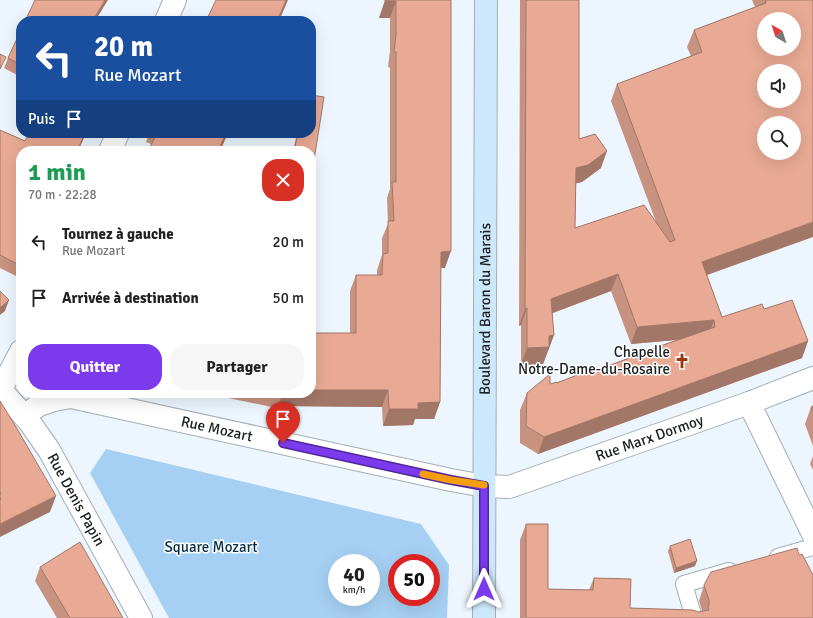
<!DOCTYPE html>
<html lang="fr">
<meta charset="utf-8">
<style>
:root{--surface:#fff;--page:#f6f6f6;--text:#222;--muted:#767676;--accent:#7c3aed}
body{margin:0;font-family:Signika,sans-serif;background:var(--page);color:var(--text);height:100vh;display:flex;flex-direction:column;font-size:15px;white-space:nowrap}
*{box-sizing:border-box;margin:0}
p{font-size:13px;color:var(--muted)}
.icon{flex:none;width:22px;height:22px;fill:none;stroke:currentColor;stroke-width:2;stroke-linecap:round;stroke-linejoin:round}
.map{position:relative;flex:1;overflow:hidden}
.panel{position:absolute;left:16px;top:146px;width:300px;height:252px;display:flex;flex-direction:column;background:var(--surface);border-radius:16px;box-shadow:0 4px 16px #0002}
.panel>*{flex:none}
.guide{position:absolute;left:16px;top:16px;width:300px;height:122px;border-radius:16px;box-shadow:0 4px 16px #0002;background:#1a4fa0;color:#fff;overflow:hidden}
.needle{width:26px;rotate:321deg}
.controls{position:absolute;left:757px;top:12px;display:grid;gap:8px}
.controls a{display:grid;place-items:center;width:44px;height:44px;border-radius:50%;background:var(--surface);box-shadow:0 4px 16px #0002;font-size:20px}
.speed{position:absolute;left:328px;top:554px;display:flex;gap:8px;font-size:20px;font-weight:700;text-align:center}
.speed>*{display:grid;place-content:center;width:52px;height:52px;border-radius:50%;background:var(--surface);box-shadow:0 4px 16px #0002;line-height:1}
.speed small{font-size:10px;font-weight:400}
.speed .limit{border:6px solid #d22;background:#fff;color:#111}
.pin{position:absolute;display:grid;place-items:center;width:34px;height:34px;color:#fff;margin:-41px -17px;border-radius:50% 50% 50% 0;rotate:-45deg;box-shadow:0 0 4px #0007}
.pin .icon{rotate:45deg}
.me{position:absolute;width:44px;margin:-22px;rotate:0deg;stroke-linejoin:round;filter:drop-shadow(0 0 3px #0008)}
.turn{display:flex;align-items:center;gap:14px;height:84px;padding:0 12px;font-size:18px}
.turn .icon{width:52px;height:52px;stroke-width:2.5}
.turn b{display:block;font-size:28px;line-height:34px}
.then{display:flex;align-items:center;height:38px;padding:0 12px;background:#0003;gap:8px;font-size:15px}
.round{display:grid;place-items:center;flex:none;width:42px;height:42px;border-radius:16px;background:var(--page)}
.headline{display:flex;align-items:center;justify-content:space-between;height:68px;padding:0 12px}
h1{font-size:24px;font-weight:800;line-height:30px;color:#1e9e55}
.cta{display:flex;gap:8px;margin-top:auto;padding:8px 12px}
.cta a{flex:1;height:46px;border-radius:16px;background:var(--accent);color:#fff;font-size:16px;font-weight:800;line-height:46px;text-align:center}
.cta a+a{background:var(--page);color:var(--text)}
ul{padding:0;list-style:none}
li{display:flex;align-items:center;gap:12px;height:56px;padding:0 12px}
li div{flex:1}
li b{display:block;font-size:15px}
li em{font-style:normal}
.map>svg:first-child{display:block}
.green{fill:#a6d0f3;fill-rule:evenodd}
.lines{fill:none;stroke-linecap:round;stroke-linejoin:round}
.lane-casing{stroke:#a3aeb7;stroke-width:18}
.street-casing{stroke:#a3aeb7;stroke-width:24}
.secondary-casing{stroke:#a3aeb7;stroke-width:24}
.lane{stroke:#fff;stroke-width:16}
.street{stroke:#fff;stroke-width:22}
.secondary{stroke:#cde8fb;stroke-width:22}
.wall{fill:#c89280}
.shaded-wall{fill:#a27768}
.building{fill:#e8aa95;stroke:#a27768;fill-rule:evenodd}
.route-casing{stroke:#51269a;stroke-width:10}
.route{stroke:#7c3aed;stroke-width:7}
.slow{stroke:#f59e0b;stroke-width:7}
.labels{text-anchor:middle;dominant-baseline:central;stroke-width:3;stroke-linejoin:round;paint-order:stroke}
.street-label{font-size:15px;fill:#1a1e21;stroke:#fff}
.poi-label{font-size:15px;fill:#1a1e21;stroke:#fff;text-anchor:end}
.park-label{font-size:15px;fill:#062f4a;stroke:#fff}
</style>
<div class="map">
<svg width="813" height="618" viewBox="0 0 813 618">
<rect width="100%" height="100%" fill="#edf6fe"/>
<!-- green -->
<path class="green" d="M106,449L421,524L449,565L447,618H169L90,473ZM337,563H371V597H337ZM397,563H431V597H397Z"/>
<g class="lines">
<!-- lane casing -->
<g class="lane-casing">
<path id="lane" d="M778,557L813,547
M694,618L684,584L729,571"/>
</g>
<!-- street casing -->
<g class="street-casing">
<g id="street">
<path d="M166,21L175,0"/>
<path d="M110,151L118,133"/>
<path id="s1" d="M0,389L28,420L49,450L141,618"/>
<path d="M1,389L21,351"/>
<path d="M749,403L813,534"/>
<path id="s2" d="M24,416L39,405L54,400L71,397L451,480L484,486L509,487L749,403L813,378"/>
</g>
</g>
<!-- secondary casing -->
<g class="secondary-casing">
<g id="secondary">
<path id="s3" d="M484,618L486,0"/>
</g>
</g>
<!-- lane -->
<use href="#lane" class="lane"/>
<!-- street -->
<use href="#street" class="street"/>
<!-- secondary -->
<use href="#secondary" class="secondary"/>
</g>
<!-- wall -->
<path class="wall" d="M385,0H451L445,268H441L440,402L434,419H415L413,425L383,426L382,407L278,406L277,408L204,393H311L350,333V291L356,275H377V270L382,255V238L388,224L387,198L390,189V68L388,67L390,51V18H379Z
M520,0H579V139L601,168L582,182L576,183L575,228L656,222L611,101L617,84L691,56L687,47L694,30L755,7L752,0H813L707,275L722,317L764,309L808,341L802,358L538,454L520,443V410L527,393L550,384L583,375L645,352L646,351L677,340L631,344L611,291L552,313L554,335L543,364L521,365V325L519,326Z
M21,30V77L4,68L8,58Z
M0,130L25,141L86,133L78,151H21V276L20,278L0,268Z
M149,133H228L220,151L151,144L146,142Z
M297,133H311V151H293Z
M813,406V446L805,424L811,407Z
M813,456V470L810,464Z
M526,524L548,589L589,590L594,578L630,608L698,612L702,611L699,601L704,585L813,618H520V540Z
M670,546L695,566L674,573L668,551Z
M40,567L123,618H57L35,581Z"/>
<!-- shaded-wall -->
<path class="shaded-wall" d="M105,0H108L95,21V17Z
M286,0H288L279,21H277Z
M385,1H396L390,18H379Z
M85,133H86L78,151H77Z
M226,133H228L220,151H218Z
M607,151L601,168L582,182L570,185L576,168Z
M813,222V237L696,279L702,262Z
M451,251L445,268H435L441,252Z
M618,274L611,291L545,316L551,299Z
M9,300L5,311L0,315V308Z
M527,308L521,325L519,326L525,309Z
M714,320L708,337L631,344L637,327Z
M554,335L543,364L521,365L527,348L549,336Z
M808,341L802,358L538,454L544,437Z
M311,390H388L382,407L278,406L277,408L283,393H311Z
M440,402L434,419H415L413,425L383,426L389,409L418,403Z
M56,496L50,512L0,537V524Z
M697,561L695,566L674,573L676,568Z"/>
<!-- building -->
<path class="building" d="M35,0H105L95,17L105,21H25Z
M216,0H286L277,21H206Z
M385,0H451V251L441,252L440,402L418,403V409H389L388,390H311V333H356V275H382L383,254L388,253V221H394L392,182H396V52L394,51L396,35V1H385Z
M526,0H579V139L595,134L607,151L588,165L576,168L575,228L644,205L670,242L675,240L617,84L702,52L694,30L766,3L765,0H813V222L702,262L722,317L762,304L764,309L792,300L808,341L544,437L526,426L527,393L550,374V384L557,382V383L582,373L583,375L646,352V351L715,327L714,320L637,327L618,274L551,299L554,335L549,336V347L527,348V308L525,309ZM764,19H794V49H764ZM764,71H794V101H764ZM764,123H794V153H764Z
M21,30V65L8,58Z
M0,54L6,57L0,69Z
M311,95L324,97L311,179V151H294L298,133H311Z
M0,130L25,141L29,133H85L77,151H21V266L0,255Z
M157,133H226L218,151H148Z
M0,291L9,300L0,308Z
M0,401L16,427L56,496L0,524V499H1L0,498V494L1,493L0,491Z
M813,406V412L811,407Z
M526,524H548V589L593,590L594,578L631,579L630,608L693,610L698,612L709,610L708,607L709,605V600L704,585L711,572L797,548L799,555L802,554L813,575V618H526Z
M690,539L697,561L676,568L670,546Z
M80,542L123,618H70L40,567Z"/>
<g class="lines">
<!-- route casing -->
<g class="route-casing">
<path id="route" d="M283,443L451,480L484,486V589"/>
</g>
<!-- route -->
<use href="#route" class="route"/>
<!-- slow -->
<path class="slow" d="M423,474L451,480L484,485"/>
</g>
<!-- icons -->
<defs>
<g id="church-bare" transform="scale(1.2)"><path d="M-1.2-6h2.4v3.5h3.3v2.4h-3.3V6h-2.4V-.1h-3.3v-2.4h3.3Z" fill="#9c370b" stroke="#fff" stroke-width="2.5" paint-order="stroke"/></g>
</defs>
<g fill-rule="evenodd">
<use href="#church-bare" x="682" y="361"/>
</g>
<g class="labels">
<!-- street labels -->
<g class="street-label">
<text stroke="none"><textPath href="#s3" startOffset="309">Boulevard Baron du Marais</textPath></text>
<text stroke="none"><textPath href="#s2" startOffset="201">Rue Mozart</textPath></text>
<text stroke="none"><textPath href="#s2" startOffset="648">Rue Marx Dormoy</textPath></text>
<text stroke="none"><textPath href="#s1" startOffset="135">Rue Denis Papin</textPath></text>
</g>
<!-- poi labels -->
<g class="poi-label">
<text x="670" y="352">Chapelle<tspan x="670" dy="17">Notre-Dame-du-Rosaire</tspan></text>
</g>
<!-- park labels -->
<g class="park-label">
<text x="211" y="547">Square Mozart</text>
</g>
</g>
</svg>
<div class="controls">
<a><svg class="needle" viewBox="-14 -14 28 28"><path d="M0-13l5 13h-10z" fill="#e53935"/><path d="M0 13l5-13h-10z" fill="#767676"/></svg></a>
<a><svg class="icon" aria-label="sound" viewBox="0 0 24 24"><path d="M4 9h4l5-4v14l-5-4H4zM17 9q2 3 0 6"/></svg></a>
<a><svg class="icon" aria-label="search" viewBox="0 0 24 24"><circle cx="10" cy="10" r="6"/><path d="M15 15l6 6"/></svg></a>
</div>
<div class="speed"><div>40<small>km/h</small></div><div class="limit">50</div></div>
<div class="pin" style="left:283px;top:443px;background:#d93025"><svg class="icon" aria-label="arrive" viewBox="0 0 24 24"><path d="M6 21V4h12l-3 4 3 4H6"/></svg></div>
<svg class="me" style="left:484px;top:589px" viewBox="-20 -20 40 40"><path d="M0-17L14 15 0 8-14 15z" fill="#7c3aed" stroke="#fff" stroke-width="4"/></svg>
<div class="guide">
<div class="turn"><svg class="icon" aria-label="left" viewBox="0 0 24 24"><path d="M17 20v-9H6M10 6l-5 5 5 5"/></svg><div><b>20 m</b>Rue Mozart</div></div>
<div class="then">Puis<svg class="icon" aria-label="arrive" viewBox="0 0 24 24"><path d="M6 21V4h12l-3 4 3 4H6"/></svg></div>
</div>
<section class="panel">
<div class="headline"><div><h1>1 min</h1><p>70 m · 22:28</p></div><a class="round" style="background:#d93025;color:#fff"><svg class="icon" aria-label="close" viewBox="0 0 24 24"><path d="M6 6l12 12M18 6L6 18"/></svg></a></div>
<ul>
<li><svg class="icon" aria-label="left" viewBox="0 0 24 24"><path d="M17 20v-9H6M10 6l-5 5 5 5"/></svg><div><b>Tournez à gauche</b><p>Rue Mozart</p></div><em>20 m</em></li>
<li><svg class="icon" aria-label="arrive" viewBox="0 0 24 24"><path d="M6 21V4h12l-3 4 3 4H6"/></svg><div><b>Arrivée à destination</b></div><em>50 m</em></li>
</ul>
<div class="cta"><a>Quitter</a><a>Partager</a></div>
</section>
</div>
